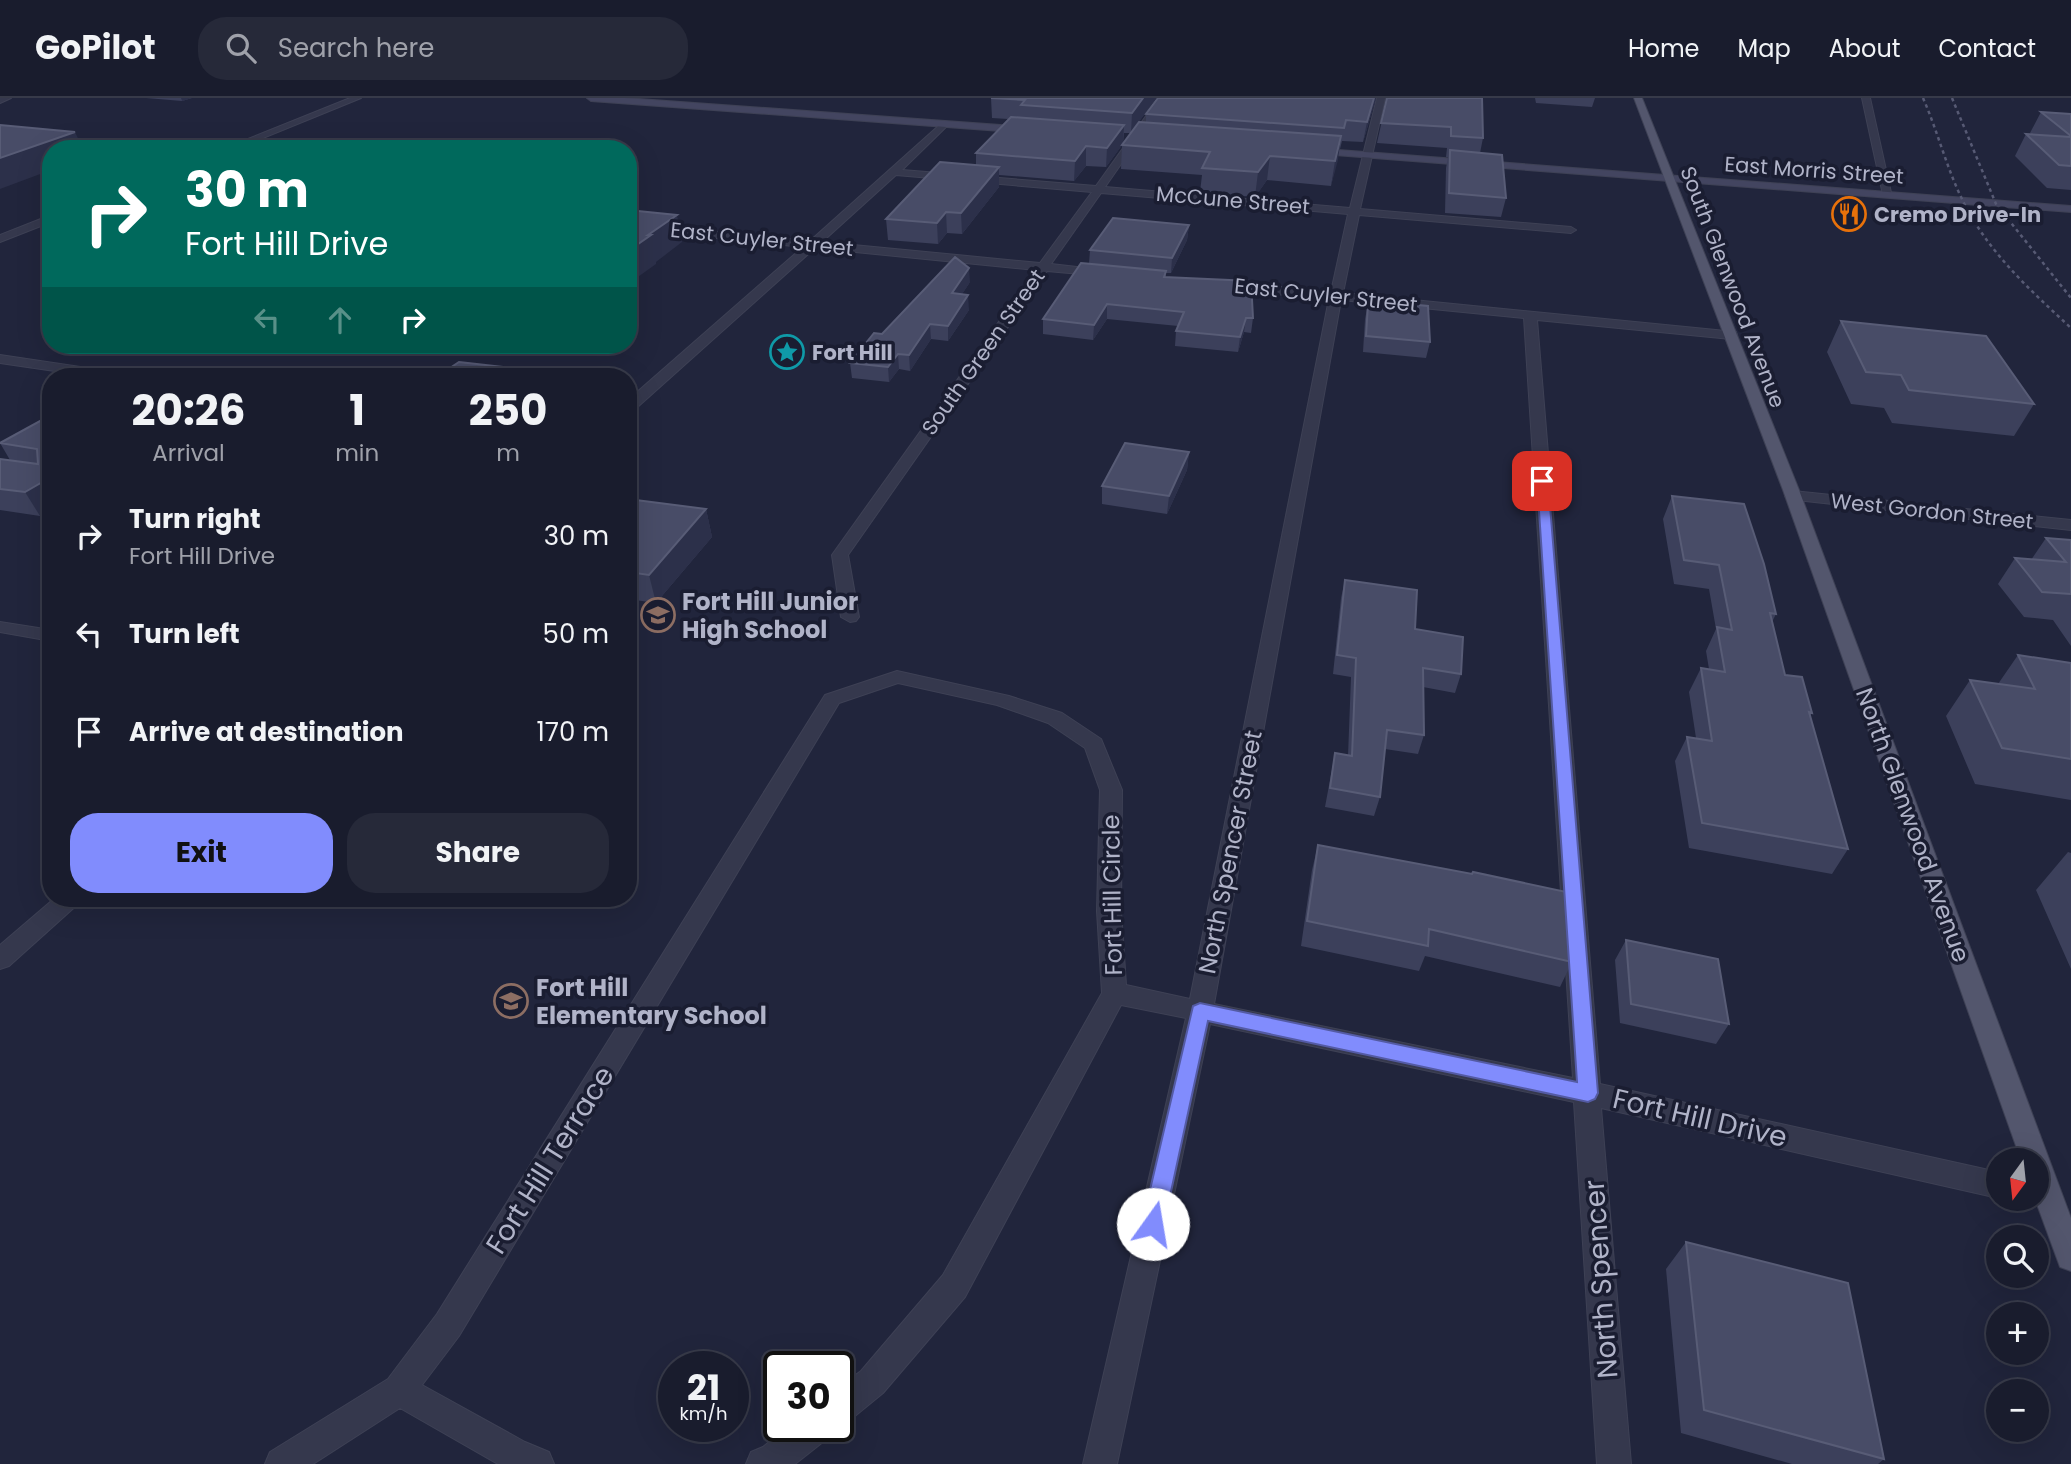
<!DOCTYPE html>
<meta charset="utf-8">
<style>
:root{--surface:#191c2d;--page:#262939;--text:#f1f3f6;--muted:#9fa1aa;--line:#373a49;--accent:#818cfd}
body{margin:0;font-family:Poppins,sans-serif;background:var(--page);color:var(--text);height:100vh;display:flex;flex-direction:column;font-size:26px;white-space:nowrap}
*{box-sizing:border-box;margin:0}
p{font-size:23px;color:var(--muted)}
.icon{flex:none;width:38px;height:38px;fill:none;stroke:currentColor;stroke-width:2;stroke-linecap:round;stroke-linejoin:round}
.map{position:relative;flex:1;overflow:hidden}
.side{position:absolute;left:42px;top:270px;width:595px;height:539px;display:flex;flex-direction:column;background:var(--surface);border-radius:28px;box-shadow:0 7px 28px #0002,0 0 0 2px var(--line)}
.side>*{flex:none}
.guide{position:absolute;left:42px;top:42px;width:595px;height:214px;border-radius:28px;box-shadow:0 7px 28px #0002,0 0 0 2px var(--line);background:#00695c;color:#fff;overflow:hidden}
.needle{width:46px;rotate:195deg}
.controls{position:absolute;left:1986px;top:1050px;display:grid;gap:14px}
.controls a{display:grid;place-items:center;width:63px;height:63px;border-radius:50%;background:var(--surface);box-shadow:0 7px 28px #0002,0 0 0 2px var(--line);font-size:35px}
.speed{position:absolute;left:658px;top:1253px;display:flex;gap:14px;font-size:35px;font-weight:700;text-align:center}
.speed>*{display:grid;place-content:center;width:91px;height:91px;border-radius:50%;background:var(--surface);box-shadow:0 7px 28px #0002,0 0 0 2px var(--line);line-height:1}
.speed small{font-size:18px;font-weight:400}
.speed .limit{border:4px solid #111;border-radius:10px;background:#fff;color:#111}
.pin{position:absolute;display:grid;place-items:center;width:60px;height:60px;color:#fff;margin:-30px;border-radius:14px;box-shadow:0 4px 10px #0006}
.me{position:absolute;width:77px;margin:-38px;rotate:13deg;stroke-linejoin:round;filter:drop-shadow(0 0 5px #0008)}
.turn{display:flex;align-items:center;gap:24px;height:147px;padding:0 28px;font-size:32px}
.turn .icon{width:91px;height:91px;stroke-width:2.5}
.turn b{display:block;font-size:49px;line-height:60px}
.lanes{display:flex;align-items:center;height:66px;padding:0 28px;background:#0003;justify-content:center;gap:35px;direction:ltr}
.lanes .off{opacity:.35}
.eta{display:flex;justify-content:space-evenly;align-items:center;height:119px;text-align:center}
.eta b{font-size:42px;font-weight:700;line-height:49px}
.action{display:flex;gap:14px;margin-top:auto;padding:14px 28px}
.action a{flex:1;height:80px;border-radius:28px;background:var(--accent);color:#111;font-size:28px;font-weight:700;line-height:80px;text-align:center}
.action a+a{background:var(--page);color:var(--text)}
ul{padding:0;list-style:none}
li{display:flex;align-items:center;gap:21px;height:98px;padding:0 28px}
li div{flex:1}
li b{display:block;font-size:26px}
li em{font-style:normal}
header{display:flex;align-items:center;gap:42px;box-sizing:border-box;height:98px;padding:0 35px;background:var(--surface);border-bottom:2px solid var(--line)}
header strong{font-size:33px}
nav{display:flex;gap:38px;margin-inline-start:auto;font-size:24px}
.search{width:490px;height:63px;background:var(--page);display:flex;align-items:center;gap:18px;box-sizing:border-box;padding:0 24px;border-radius:28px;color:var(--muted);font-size:26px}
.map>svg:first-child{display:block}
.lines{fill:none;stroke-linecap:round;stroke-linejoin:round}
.minor-casing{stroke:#3e4155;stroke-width:2}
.secondary-casing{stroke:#3e4155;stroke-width:2}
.primary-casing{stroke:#3e4155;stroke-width:2}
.minor{fill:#35384d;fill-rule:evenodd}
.secondary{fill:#434560;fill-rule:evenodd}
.primary{fill:#53566d;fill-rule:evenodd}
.rail{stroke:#575a74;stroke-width:2.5;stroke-dasharray:3.5 3.5;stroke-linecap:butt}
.wall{fill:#3c405b;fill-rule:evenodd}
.shaded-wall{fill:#2c304a}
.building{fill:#484c67;stroke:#585c76;stroke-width:2}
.route{fill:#818cfd;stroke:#545ba4;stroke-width:2}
.labels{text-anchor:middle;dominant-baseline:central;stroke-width:7;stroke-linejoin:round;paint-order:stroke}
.far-street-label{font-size:21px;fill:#b0b3c8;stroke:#1a1d31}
.far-poi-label{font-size:21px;font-weight:bold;fill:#b0b3c8;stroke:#1a1d31;text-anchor:start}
.poi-label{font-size:24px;font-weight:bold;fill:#b0b3c8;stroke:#1a1d31;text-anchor:start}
.street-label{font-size:24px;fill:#b0b3c8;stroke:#1a1d31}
.near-street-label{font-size:28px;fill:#b0b3c8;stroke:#1a1d31}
</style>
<header>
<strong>GoPilot</strong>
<div class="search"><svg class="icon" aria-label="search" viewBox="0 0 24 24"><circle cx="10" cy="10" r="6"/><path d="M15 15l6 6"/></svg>Search here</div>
<nav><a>Home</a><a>Map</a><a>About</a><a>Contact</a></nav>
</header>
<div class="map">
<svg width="2071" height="1366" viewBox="0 0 2071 1366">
<rect width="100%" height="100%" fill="#21253c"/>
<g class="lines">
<!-- minor casing -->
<g class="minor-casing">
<path id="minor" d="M0,0H11L0,5Z
M350,0H361L236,51H223Z
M1159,0H1167L1105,89L1350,110L1377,0H1385L1360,111L1571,129L1576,132L1571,135L1359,117L1343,195L1736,234L1737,237L1731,241L1537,222L1600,986L1998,1074V1100L1601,1010L1631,1366H1597L1574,1004L1210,926L1117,1366H1083L1186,920L1121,907L965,1199L883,1295L850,1322L838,1326V1290L861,1273L943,1177L1102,895L1097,813L1100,692L1085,650L1048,625L997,607L898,585L839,605L459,1238L422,1287L525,1344L549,1354L554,1366H498L400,1310L313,1366H265L270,1354L388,1281L437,1216L825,597L897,573L1009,598L1062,615L1101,641L1122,692L1121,813L1126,887L1190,901L1329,201L1222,191L1216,187L1222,183L1331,194L1348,116L1101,95L1051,166L1103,172L1109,175L1103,178L1047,173L848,457L859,519L856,523L850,524L841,519L832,457L1036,172L815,150L633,313L628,314V302L803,149L628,131V125L810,143L944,23L947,24V28L902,72L1096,88ZM896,77L1092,94L1040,165L822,144ZM1341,202L1524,220L1573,980L1214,906Z
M1862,0H1870L1892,99L1883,97Z
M51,117V124L0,144V137Z
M0,257L114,274L121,278H89L0,265Z
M1793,393L2071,422V432L1787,401L1785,398L1787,395Z
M0,524L51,532V543L0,534Z
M55,800H82L78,806L9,868L0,871V847Z
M789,1328H832L828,1340L795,1366H746L751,1354L763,1349Z"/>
</g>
<!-- secondary casing -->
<g class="secondary-casing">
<path id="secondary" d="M587,0H625L1029,29L1033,32L1029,35L591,3Z
M1312,50L2071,108V114L1309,55L1307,53Z"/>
</g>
<!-- primary casing -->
<g class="primary-casing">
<path id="primary" d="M1634,0H1642L1799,392L2071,1120V1173L2060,1169L2035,1101H2037V1062H2021L1783,392Z"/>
</g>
<!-- minor -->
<use href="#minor" class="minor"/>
<!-- secondary -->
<use href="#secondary" class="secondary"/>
<!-- primary -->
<use href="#primary" class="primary"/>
<!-- rail -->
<path class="rail" d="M1923,0C1938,34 1947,72 1964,105C1989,155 2030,192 2071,230
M1952,0L1996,106L2071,200"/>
</g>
<!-- wall -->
<path class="wall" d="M146,0H192L182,3Z
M991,0H1156L1135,29L1146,24V16L1158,0H1376L1363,44L1342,43L1340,51H1339L1331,88L1267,82L1255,99L1200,94L1202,77L1121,71L1122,47L1106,69L1086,68L1074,83L999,77V89L962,136L947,135L938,146L888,142L886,121L976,67V55L1008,21L992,20ZM1124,35H1131L1123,45Z
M1387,0L1483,40L1480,55L1506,100L1501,119L1445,115L1446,70L1448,59H1446L1447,50L1377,45Z
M1535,0H1595L1592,9L1536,5Z
M2041,14L2071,16V92L2047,90L2015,58L2026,36L2032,37L2030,35Z
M1189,127L1187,142L1171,175H1166V179L1253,220L1251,235L1244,234L1238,254L1175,248L1176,233L1178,228L1107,221L1093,242L1043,236V221L1089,166L1090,152Z
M970,184L962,196L969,212L948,243L931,241L910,273L899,271L889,284L852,280L850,265L882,236Z
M1368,206L1430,244L1426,260L1363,254L1365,221Z
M1841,223L2034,306L2014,338L1892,325L1884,310L1851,306L1827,254Z
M481,247H510L506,250Z
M51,317L40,418L0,412V361L10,362L0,345Z
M1189,354L1187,372L1167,416L1102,406V388Z
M1672,398L1776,516L1772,524L1785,577L1812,615L1810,618L1848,751L1832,776L1689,750L1675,663L1687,639L1696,640L1689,594L1701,570L1709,571L1706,553L1716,531L1709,491L1674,486L1663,421Z
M628,401L706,411L712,439L656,505L628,501Z
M2046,440L2071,442V548L2053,522L2024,519L1998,486L2015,460L2031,462Z
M1345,482L1415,531L1461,576L1455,595L1423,589L1424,637L1418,656L1385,651L1380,699L1374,718L1325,709L1335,655L1348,658L1351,579L1333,576L1341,500Z
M2018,557L2071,565V702L1975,686L1946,618L1970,582L1998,586Z
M1318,747L1472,776L1473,774L1572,864L1560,889L1425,858L1419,873L1301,848L1312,772Z
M2068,754L2071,755V871L2036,792Z
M1626,842L1729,926L1716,946L1620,925L1615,862Z
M1686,1144L1884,1361L1878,1366H1792L1681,1335L1666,1171Z"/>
<!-- shaded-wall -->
<path class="shaded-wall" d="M181,0H192L182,3Z
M1143,0H1156L1131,35L1132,15Z
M1374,0H1376L1363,44L1367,24Z
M1124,27L1123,46L1106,69L1107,50Z
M75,34L83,51H51V72L0,91V60Z
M1341,38L1338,62L1331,88L1335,63Z
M1086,48V68L1074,83L1075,63Z
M1270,58L1267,82L1255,99L1258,74Z
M999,69V89L962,136L961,115Z
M946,114L947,135L938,146L937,125Z
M677,117L682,144L656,164V166L628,186V153L648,137Z
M1189,127L1187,142L1171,175L1172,160Z
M969,170L970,184L953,210L952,195Z
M968,197L969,212L948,243V228Z
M1107,206V221L1093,242L1094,227Z
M1246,220L1244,234L1238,254L1240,239Z
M930,226L931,241L910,273L909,257Z
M898,256L899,271L889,284L888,269Z
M1189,354L1187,372L1167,416L1169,398Z
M51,379V411L40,418L25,394Z
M706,411L712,439L656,505L649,477Z"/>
<!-- building -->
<path class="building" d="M991,0H1143L1132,15L1021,7L1025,2Z
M1158,0H1374L1367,24L1346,22L1344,30L1146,16Z
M1387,0H1482L1483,40L1451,38V29L1381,25Z
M2041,14L2071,16V38Z
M1011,19L1124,27L1107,50L1086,48L1075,63L976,55Z
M1139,24L1341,38L1335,63L1270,58L1258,74L1202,70L1210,54L1122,47Z
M0,27L75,34L0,60Z
M2026,36L2071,39V68L2059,67Z
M1450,52L1502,57L1506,100L1449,95Z
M940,64L999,69L961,115L946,114L937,125L886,121Z
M628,112L677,117L648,137H651L628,153Z
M1113,120L1189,127L1172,160L1090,152Z
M955,159L969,170L952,195L968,197L948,228L930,226L909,257L898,256L888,269L850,265L874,235L882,236Z
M1081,165L1166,173L1164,179L1251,183L1253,220H1246L1240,239L1176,233L1184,214L1107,206L1094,227L1043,221Z
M1396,205L1428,208L1430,244L1366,238L1368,206L1396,208Z
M1841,223L1986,238L2034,306L1909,292L1901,277L1866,274Z
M459,264L558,275L554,278H438Z
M51,317V379L25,394L0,391V361L38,366L37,351L0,345Z
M1125,345L1189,354L1169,398L1102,388Z
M1672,398L1744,406L1764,466L1776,516L1770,515L1785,577L1802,579L1812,615L1809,614L1848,751L1702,725L1687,639L1712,643L1701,570L1725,574L1717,529L1732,532L1719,467L1684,462Z
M628,401L706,411L649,477L628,474Z
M2046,440L2071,442V496L2042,494L2015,460L2066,464Z
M1345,482L1417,492L1415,531L1463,539L1461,576L1423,570L1424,637L1387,632L1380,699L1330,690L1335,655L1352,658L1356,560L1337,557Z
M2018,557L2071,565V661L2002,650L1970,582L2035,591Z
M1318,747L1472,776L1473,774L1571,795L1572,864L1429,831L1428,848L1307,823Z
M1626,842L1718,861L1729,926L1631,906Z
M1686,1144L1848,1185L1884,1361L1704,1312Z"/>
<!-- route -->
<path class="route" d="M1542,380L1548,383L1598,995L1595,1001L1588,1004L1208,923L1164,1126L1161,1134L1153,1137L1145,1134L1142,1126L1193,908L1200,905L1577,984L1537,383Z"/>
<!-- icons -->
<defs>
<g id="restaurant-ring" transform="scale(1.75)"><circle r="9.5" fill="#1a1d31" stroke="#e8710a" stroke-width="1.5"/><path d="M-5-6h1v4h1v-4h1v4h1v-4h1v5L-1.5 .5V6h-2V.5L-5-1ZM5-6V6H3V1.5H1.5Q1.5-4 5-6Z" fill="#e8710a"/></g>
<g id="sight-ring" transform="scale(1.75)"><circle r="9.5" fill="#1a1d31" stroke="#0f9aa8" stroke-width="1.5"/><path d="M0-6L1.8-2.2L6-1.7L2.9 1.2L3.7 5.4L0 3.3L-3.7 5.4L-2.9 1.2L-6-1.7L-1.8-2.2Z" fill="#0f9aa8"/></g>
<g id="school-ring" transform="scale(1.75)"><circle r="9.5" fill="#1a1d31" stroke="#8d6e63" stroke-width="1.5"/><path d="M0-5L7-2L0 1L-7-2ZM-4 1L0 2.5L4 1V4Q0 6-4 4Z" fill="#8d6e63"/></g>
</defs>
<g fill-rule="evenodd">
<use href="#restaurant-ring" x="1849" y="116"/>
<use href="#sight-ring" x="787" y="254"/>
<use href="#school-ring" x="658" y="517"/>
<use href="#school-ring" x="511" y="903"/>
</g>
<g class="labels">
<!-- far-street labels -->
<g class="far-street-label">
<text transform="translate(1814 72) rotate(4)">East Morris Street</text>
<text transform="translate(1233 102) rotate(5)">McCune Street</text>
<text transform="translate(762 141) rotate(6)">East Cuyler Street</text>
<text transform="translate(1733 189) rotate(69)">South Glenwood Avenue</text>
<text transform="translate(1326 197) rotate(6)">East Cuyler Street</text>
<text transform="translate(983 254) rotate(-55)">South Green Street</text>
<text transform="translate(1932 413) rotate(6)">West Gordon Street</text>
</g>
<!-- far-poi labels -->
<g class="far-poi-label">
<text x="1874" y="116">Cremo Drive-In</text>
<text x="812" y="254">Fort Hill</text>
</g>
<!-- poi labels -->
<g class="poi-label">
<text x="682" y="503">Fort Hill Junior<tspan x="682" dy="28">High School</tspan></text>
<text x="536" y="889">Fort Hill<tspan x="536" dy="28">Elementary School</tspan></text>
</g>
<!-- street labels -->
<g class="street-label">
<text transform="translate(1913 727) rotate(70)">North Glenwood Avenue</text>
<text transform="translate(1230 754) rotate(-79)">North Spencer Street</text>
<text transform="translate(1112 797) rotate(-91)">Fort Hill Circle</text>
</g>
<!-- near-street labels -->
<g class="near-street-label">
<text transform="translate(1700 1020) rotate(13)">Fort Hill Drive</text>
<text transform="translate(550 1062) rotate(-58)">Fort Hill Terrace</text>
<text transform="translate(1601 1181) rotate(-94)">North Spencer</text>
</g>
</g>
</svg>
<div class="controls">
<a><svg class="needle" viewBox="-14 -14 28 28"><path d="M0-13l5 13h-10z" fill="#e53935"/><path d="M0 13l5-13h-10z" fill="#9fa1aa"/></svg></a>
<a><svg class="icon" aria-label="search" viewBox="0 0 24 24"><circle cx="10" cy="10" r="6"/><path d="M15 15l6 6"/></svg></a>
<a>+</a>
<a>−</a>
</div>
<div class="speed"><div>21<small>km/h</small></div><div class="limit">30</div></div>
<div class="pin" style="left:1542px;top:383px;background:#d93025"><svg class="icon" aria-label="arrive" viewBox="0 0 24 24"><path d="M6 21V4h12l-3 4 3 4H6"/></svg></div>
<svg class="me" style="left:1153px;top:1126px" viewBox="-20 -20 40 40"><circle r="19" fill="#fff"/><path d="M0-13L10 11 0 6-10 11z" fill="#818cfd"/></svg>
<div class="guide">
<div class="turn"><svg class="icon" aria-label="right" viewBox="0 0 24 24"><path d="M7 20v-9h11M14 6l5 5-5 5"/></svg><div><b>30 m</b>Fort Hill Drive</div></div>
<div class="lanes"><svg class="icon off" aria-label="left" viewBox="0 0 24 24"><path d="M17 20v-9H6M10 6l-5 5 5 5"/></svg><svg class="icon off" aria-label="ahead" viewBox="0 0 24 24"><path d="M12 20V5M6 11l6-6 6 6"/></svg><svg class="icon" aria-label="right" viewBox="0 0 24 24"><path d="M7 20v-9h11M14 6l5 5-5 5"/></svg></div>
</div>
<section class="side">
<div class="eta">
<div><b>20:26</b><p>Arrival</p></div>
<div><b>1</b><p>min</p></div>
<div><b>250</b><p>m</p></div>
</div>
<ul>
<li><svg class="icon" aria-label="right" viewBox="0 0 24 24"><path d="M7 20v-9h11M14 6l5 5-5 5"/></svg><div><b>Turn right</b><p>Fort Hill Drive</p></div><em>30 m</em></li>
<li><svg class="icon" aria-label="left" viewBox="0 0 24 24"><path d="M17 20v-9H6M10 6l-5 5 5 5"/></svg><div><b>Turn left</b></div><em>50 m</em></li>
<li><svg class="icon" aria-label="arrive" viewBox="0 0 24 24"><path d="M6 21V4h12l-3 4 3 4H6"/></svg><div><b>Arrive at destination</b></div><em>170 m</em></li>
</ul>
<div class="action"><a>Exit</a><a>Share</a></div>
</section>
</div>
